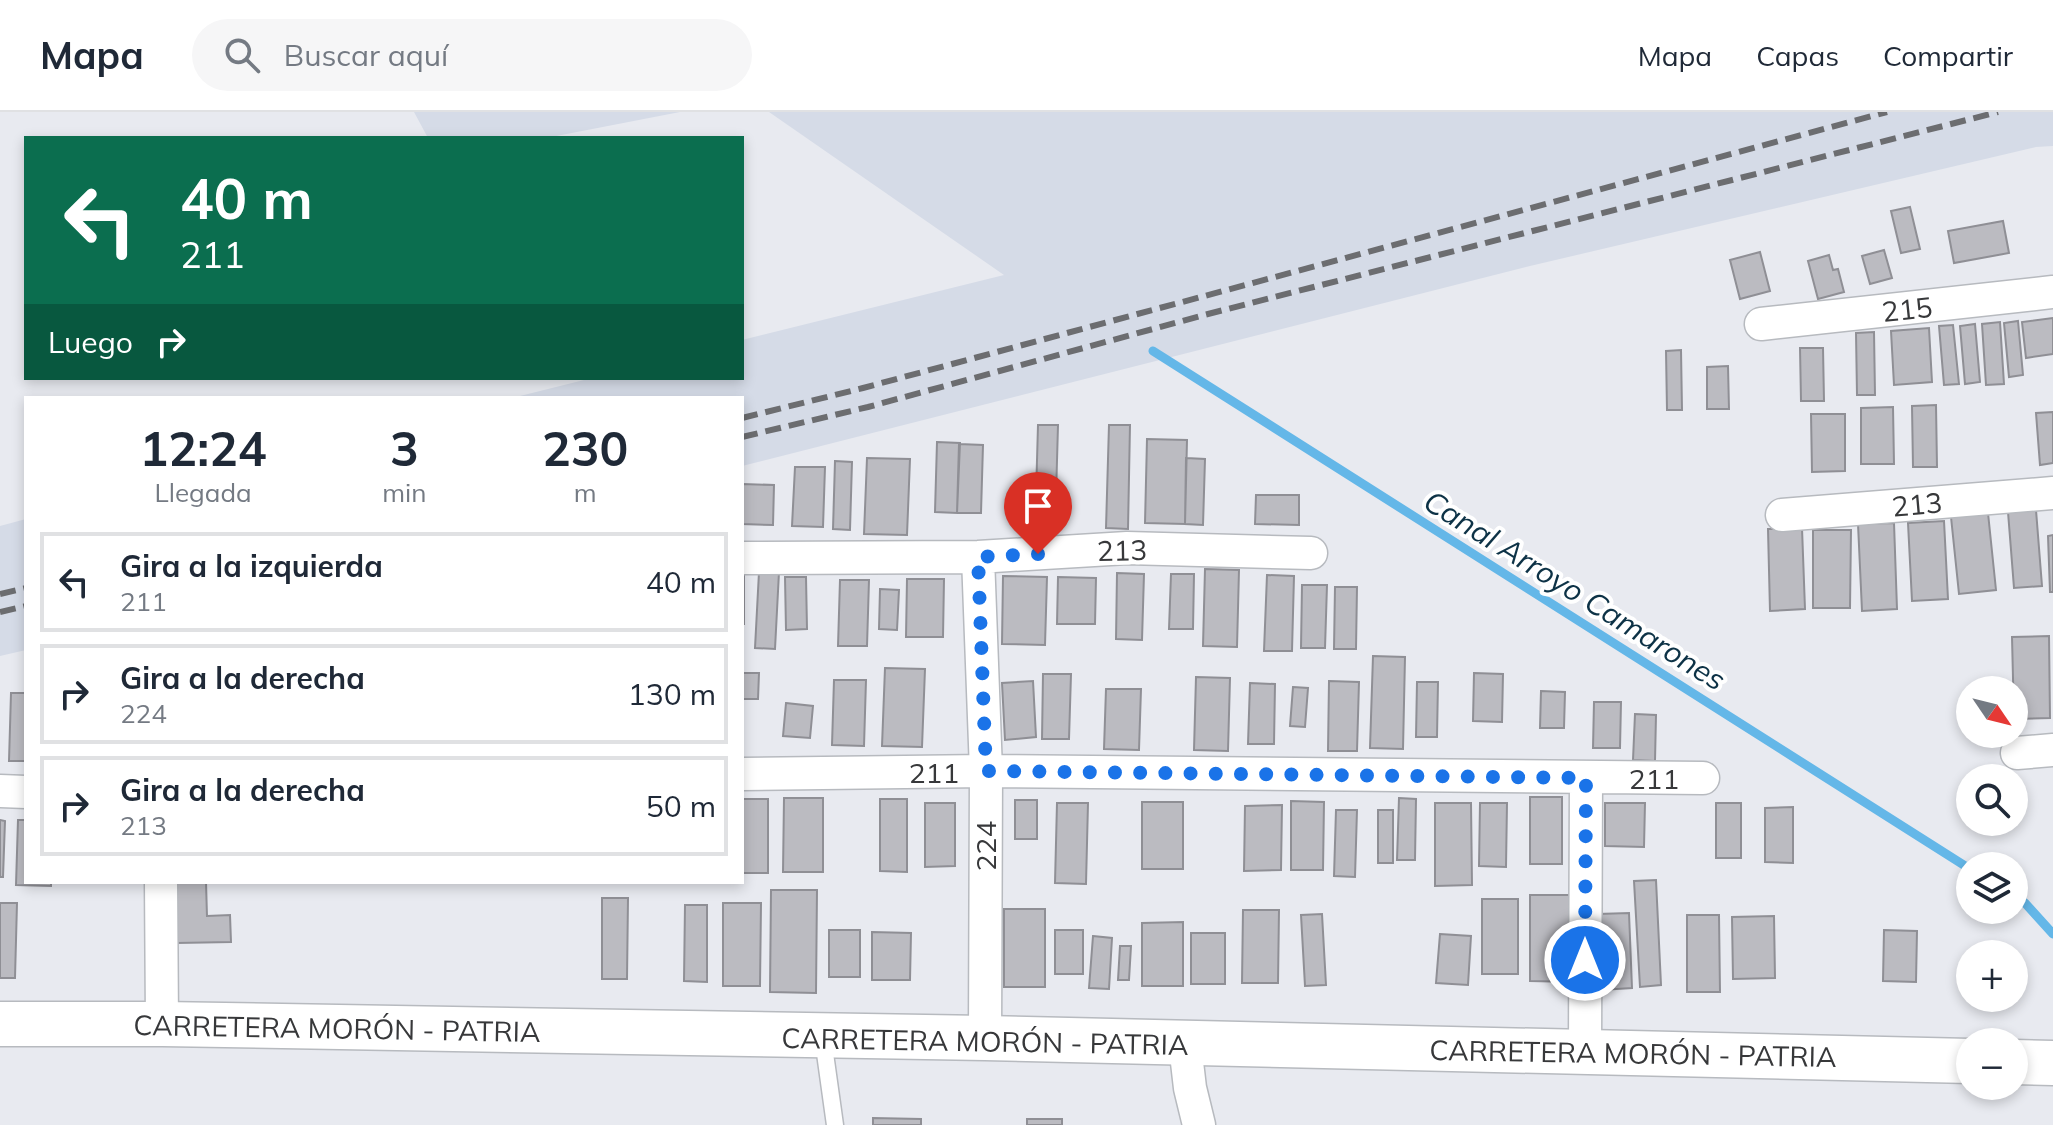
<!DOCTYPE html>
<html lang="es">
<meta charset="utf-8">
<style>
:root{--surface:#fff;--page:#f6f6f7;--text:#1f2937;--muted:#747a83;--line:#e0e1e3}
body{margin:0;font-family:Mulish,sans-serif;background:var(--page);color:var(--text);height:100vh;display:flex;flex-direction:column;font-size:30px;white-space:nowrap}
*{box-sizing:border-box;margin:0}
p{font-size:26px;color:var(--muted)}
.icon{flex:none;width:44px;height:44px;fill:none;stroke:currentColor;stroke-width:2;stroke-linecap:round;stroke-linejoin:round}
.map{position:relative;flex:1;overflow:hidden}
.details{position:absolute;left:24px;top:284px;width:720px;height:488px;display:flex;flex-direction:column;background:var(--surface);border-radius:0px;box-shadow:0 4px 12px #0003}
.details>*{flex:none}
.banner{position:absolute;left:24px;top:24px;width:720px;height:244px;border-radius:0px;box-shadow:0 4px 12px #0003;background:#0b6e4f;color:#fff;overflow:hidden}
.needle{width:52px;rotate:125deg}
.controls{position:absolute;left:1956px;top:564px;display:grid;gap:16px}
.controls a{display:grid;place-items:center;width:72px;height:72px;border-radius:50%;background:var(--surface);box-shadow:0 4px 12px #0003;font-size:40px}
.pin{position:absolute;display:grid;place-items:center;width:68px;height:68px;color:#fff;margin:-82px -34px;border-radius:50% 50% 50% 0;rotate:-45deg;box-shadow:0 0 8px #0007}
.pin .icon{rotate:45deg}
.me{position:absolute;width:88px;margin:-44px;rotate:0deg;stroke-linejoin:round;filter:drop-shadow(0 0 6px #0008)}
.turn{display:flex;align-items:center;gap:28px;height:168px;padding:0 24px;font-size:36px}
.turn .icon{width:104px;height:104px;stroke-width:2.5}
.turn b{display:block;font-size:56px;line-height:68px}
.then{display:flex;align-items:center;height:76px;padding:0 24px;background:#0003;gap:16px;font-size:30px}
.eta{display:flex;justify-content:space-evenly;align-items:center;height:136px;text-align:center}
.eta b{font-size:48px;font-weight:700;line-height:56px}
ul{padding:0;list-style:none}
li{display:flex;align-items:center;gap:24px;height:100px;margin:0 16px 12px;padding:0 8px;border:4px solid var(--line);border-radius:0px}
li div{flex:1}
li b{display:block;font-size:30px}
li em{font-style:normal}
header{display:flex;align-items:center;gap:48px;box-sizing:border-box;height:112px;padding:0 40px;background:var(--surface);border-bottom:2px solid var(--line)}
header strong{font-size:38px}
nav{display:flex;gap:44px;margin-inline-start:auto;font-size:28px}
.search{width:560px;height:72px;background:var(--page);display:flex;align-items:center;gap:20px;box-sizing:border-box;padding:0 28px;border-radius:44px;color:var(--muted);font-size:30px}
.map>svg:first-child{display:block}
.built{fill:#d5dbe7}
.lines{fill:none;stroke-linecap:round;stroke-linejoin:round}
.stream{stroke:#64b7e8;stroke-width:9}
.building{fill:#bbbbc1;stroke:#8f8f95;stroke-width:2}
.lane-casing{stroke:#b7babf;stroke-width:19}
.street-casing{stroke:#b7babf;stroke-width:35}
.secondary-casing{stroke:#b7babf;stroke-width:47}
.lane{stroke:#fff;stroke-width:16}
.street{stroke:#fff;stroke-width:32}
.secondary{stroke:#fff;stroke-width:44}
.rail{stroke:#6c6d70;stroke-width:6;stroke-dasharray:16 8;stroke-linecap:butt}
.route{stroke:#1a73e8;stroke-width:14;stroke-dasharray:0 25.2}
.labels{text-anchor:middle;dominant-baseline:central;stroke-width:8;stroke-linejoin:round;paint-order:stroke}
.street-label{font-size:28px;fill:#37383a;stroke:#fff}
.water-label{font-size:30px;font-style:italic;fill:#0d3246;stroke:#fff}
</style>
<header>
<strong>Mapa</strong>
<div class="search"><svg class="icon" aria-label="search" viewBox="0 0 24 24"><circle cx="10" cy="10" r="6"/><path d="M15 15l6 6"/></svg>Buscar aquí</div>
<nav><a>Mapa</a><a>Capas</a><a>Compartir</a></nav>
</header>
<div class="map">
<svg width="2053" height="1013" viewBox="0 0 2053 1013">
<rect width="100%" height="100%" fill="#e8eaf0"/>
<!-- built -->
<path class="built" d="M414,0H680L546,26H428Z
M769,0H2053V34L2036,35L1530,154L742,354V286H512L592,266H742V228L1004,163Z
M26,407V538L0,544V414Z"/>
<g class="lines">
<!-- stream -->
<path class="stream" d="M1153,239L1970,757
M2014,785L2025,791L2053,822"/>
</g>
<!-- building -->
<path class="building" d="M1910,95L1920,137L1901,141L1891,99Z
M2003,109L2009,141L1954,151L1948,119Z
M1884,138L1892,166L1870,172L1862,144Z
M1760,140L1770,179L1740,187L1730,148Z
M1829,143L1833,158L1838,157L1844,180L1818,187L1808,149Z
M2053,206V242L2026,246L2022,210Z
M2018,209L2023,263L2009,265L2004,211Z
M2000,210L2004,272L1986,273L1982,212Z
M1975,212L1980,270L1965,272L1960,214Z
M1953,213L1959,272L1944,273L1939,214Z
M1929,216L1932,270L1894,273L1891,219Z
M1874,220L1875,283H1857L1856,221Z
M1800,236H1823L1824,289H1801Z
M1681,238L1682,298H1667L1666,239Z
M1728,254L1729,297H1707V255Z
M1936,293L1937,355H1913L1912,294Z
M1893,295L1894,352H1861V296Z
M2053,300V351L2040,353L2036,301Z
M1811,302H1845V359L1812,360Z
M1038,313H1058L1055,420L1035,419Z
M1109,313H1130L1128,417L1106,416Z
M1147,327L1187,328L1185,412L1145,411Z
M937,330L960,331L957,401L935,400Z
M959,332L983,333L981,401H957Z
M867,346L910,347L907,423L864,422Z
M1186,346L1205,347L1203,413L1185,412Z
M835,349L852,350L850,418L833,417Z
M795,355H825L823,415L792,414Z
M742,372L774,373L773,413L742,412Z
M1256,383H1299V413L1255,412Z
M2036,398L2042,474L2014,476L2008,400Z
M1988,401L1996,478L1959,482L1951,405Z
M1944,409L1948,487L1912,489L1908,411Z
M1894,411L1897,497L1862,499L1858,412Z
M1802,416L1805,497L1770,499L1768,417Z
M1813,418H1851L1850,496H1813Z
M2053,423V480H2050L2048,424Z
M742,456H744V512H742Z
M1205,457L1239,458L1237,535L1203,534Z
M759,460H779L775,537L755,536Z
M1117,461L1144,462L1142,528L1116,527Z
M1171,462H1194L1193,517H1169Z
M1267,463L1294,464L1292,539H1264Z
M1003,464L1047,465L1045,533L1002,532Z
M785,465H806L807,517L786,518Z
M1058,465L1096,466L1095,512H1057Z
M907,467H944L943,525H906Z
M840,468H869L867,534H838Z
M1302,473H1327L1325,536H1301Z
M1335,475H1357L1356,537H1334Z
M880,477L899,478L897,518L879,517Z
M2049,524L2050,606L2014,607L2012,525Z
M1373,544L1405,545L1403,637L1370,636Z
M885,556L925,557L922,635L882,634Z
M742,561H759L758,587H742Z
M1474,561L1503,562L1502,610L1473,609Z
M1043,562H1071L1069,627H1042Z
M1196,565L1230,566L1228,639L1194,638Z
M834,568H866L864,634L832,633Z
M1033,569L1036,625L1005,628L1002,571Z
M1329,569L1359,570L1357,639H1328Z
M1417,570H1438L1437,625H1416Z
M1250,571L1275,572L1274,632H1248Z
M1293,575L1308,576L1305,615L1290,614Z
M1106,577H1141L1139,638L1104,637Z
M1541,579L1565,580L1564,616H1540Z
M11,581H26V649H9Z
M1594,590H1621L1620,636H1593Z
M786,591L813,594L810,626L783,624Z
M1635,602L1656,603L1655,649L1633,648Z
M1530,685H1562V752H1530Z
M784,686H823V760H783Z
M1399,686L1416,687L1415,748H1397Z
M742,687H768V761H742Z
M880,687H907V760L880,759Z
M1015,688H1037V727H1015Z
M1291,689L1324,690L1323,758H1291Z
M1142,690H1183V757H1142Z
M925,691H955V754L925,755Z
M1057,691H1088L1086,772L1055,771Z
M1435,691H1471L1472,773L1435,774Z
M1480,691H1507L1506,755L1479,754Z
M1605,691H1645L1644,735L1605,734Z
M1716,691H1741V746H1716Z
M1282,693L1281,758L1244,759L1245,694Z
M1793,695V751L1765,750V696Z
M1336,698H1357L1355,765L1334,764Z
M1378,698H1393V751H1378Z
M0,708L5,709L3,765H0Z
M18,708H26V770H51V774L16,773Z
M1656,768L1661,873L1640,875L1634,769Z
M176,770H206L207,804L230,803L231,830L177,831Z
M771,778H817L816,881L770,880Z
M1530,783H1574V870L1530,869Z
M602,786H628L627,867H602Z
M1482,787H1518V862H1482Z
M0,791H17L15,866H0Z
M723,791H761L760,874H723Z
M685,793H707V870L684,869Z
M1004,797H1045V875H1004Z
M1243,798H1279L1278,871H1242Z
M1629,801L1632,876L1601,878L1598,802Z
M1322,802L1326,873L1305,874L1301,803Z
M1687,803H1719L1720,880H1687Z
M1774,804L1775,866L1733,867L1732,805Z
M1183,810V874H1142V811Z
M829,818H860V865H829Z
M1055,818H1083V862H1055Z
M1884,818L1917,819L1916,870L1883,869Z
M872,820L911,821L910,868H872Z
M1191,821H1225V872H1191Z
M1440,822L1471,824L1468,873L1436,871Z
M1093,824L1112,826L1109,877L1089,876Z
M1120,834H1131L1129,868H1118Z
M873,1006L921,1007V1013H873Z
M1027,1007H1062V1013H1027Z"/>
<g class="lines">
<!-- lane casing -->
<g class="lane-casing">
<path id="lane" d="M823,927L835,1013"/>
</g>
<!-- street casing -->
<g class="street-casing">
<path id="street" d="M1761,212L2053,180
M1782,403L2053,381
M978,445L986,659L985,926
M742,446L978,445L1127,436L1311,441
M2017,641L2053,638
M742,662L986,659L1703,666
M0,679L26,680
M161,770L162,912
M1185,933L1190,976L1199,1013
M1585,939L1586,666"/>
</g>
<!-- secondary casing -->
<g class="secondary-casing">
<path id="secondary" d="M0,912H162L985,926L1970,949
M2014,950L2053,951"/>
</g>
<!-- lane -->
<use href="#lane" class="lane"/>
<!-- street -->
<use href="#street" class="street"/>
<!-- secondary -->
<use href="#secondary" class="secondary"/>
<!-- rail -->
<path class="rail" d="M742,306L863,276L1887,0
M742,325L868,295L1204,203L1998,0
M0,482L26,476
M0,500L26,494"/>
</g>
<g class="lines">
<!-- route -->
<path class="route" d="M1038,442L978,445L986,659L1586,666L1585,848"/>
</g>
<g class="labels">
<!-- street labels -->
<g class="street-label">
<text transform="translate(1907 197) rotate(-6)">215</text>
<text transform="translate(1917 392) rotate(-5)">213</text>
<text transform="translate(1122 438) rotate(-1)">213</text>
<text x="934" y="660">211</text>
<text x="1654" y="666">211</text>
<text transform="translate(985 734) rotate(-90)">224</text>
<text transform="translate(337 916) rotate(1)">CARRETERA MORÓN - PATRIA</text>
<text transform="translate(985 929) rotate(1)">CARRETERA MORÓN - PATRIA</text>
<text transform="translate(1633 941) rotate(1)">CARRETERA MORÓN - PATRIA</text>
</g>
<!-- water labels -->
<g class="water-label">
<text transform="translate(1575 478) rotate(32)">Canal Arroyo Camarones</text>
</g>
</g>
</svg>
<div class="controls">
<a><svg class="needle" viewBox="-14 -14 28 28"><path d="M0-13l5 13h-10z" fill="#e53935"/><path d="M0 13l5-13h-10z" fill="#747a83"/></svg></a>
<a><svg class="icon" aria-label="search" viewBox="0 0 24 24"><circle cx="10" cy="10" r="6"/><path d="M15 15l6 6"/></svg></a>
<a><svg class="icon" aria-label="layers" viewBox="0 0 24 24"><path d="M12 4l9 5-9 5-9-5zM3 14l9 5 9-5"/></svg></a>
<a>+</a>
<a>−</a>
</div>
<div class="pin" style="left:1038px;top:442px;background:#d93025"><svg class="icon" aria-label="arrive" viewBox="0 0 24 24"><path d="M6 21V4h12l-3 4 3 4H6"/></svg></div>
<svg class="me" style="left:1585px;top:848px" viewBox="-20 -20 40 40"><circle r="17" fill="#1a73e8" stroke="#fff" stroke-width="3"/><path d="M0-11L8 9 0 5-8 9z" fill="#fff"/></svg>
<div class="banner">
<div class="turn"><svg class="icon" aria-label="left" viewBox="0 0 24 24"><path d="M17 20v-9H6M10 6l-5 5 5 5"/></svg><div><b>40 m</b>211</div></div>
<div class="then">Luego<svg class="icon" aria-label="right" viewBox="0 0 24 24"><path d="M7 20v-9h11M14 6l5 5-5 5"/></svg></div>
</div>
<section class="details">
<div class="eta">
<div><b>12:24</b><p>Llegada</p></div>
<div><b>3</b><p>min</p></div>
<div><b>230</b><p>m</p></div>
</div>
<ul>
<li><svg class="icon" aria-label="left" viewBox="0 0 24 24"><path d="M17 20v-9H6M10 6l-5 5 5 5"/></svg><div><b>Gira a la izquierda</b><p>211</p></div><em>40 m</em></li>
<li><svg class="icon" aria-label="right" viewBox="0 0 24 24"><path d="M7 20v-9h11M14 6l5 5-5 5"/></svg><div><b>Gira a la derecha</b><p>224</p></div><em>130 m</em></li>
<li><svg class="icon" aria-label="right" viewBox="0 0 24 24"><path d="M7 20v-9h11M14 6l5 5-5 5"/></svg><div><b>Gira a la derecha</b><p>213</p></div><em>50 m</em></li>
</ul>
</section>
</div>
